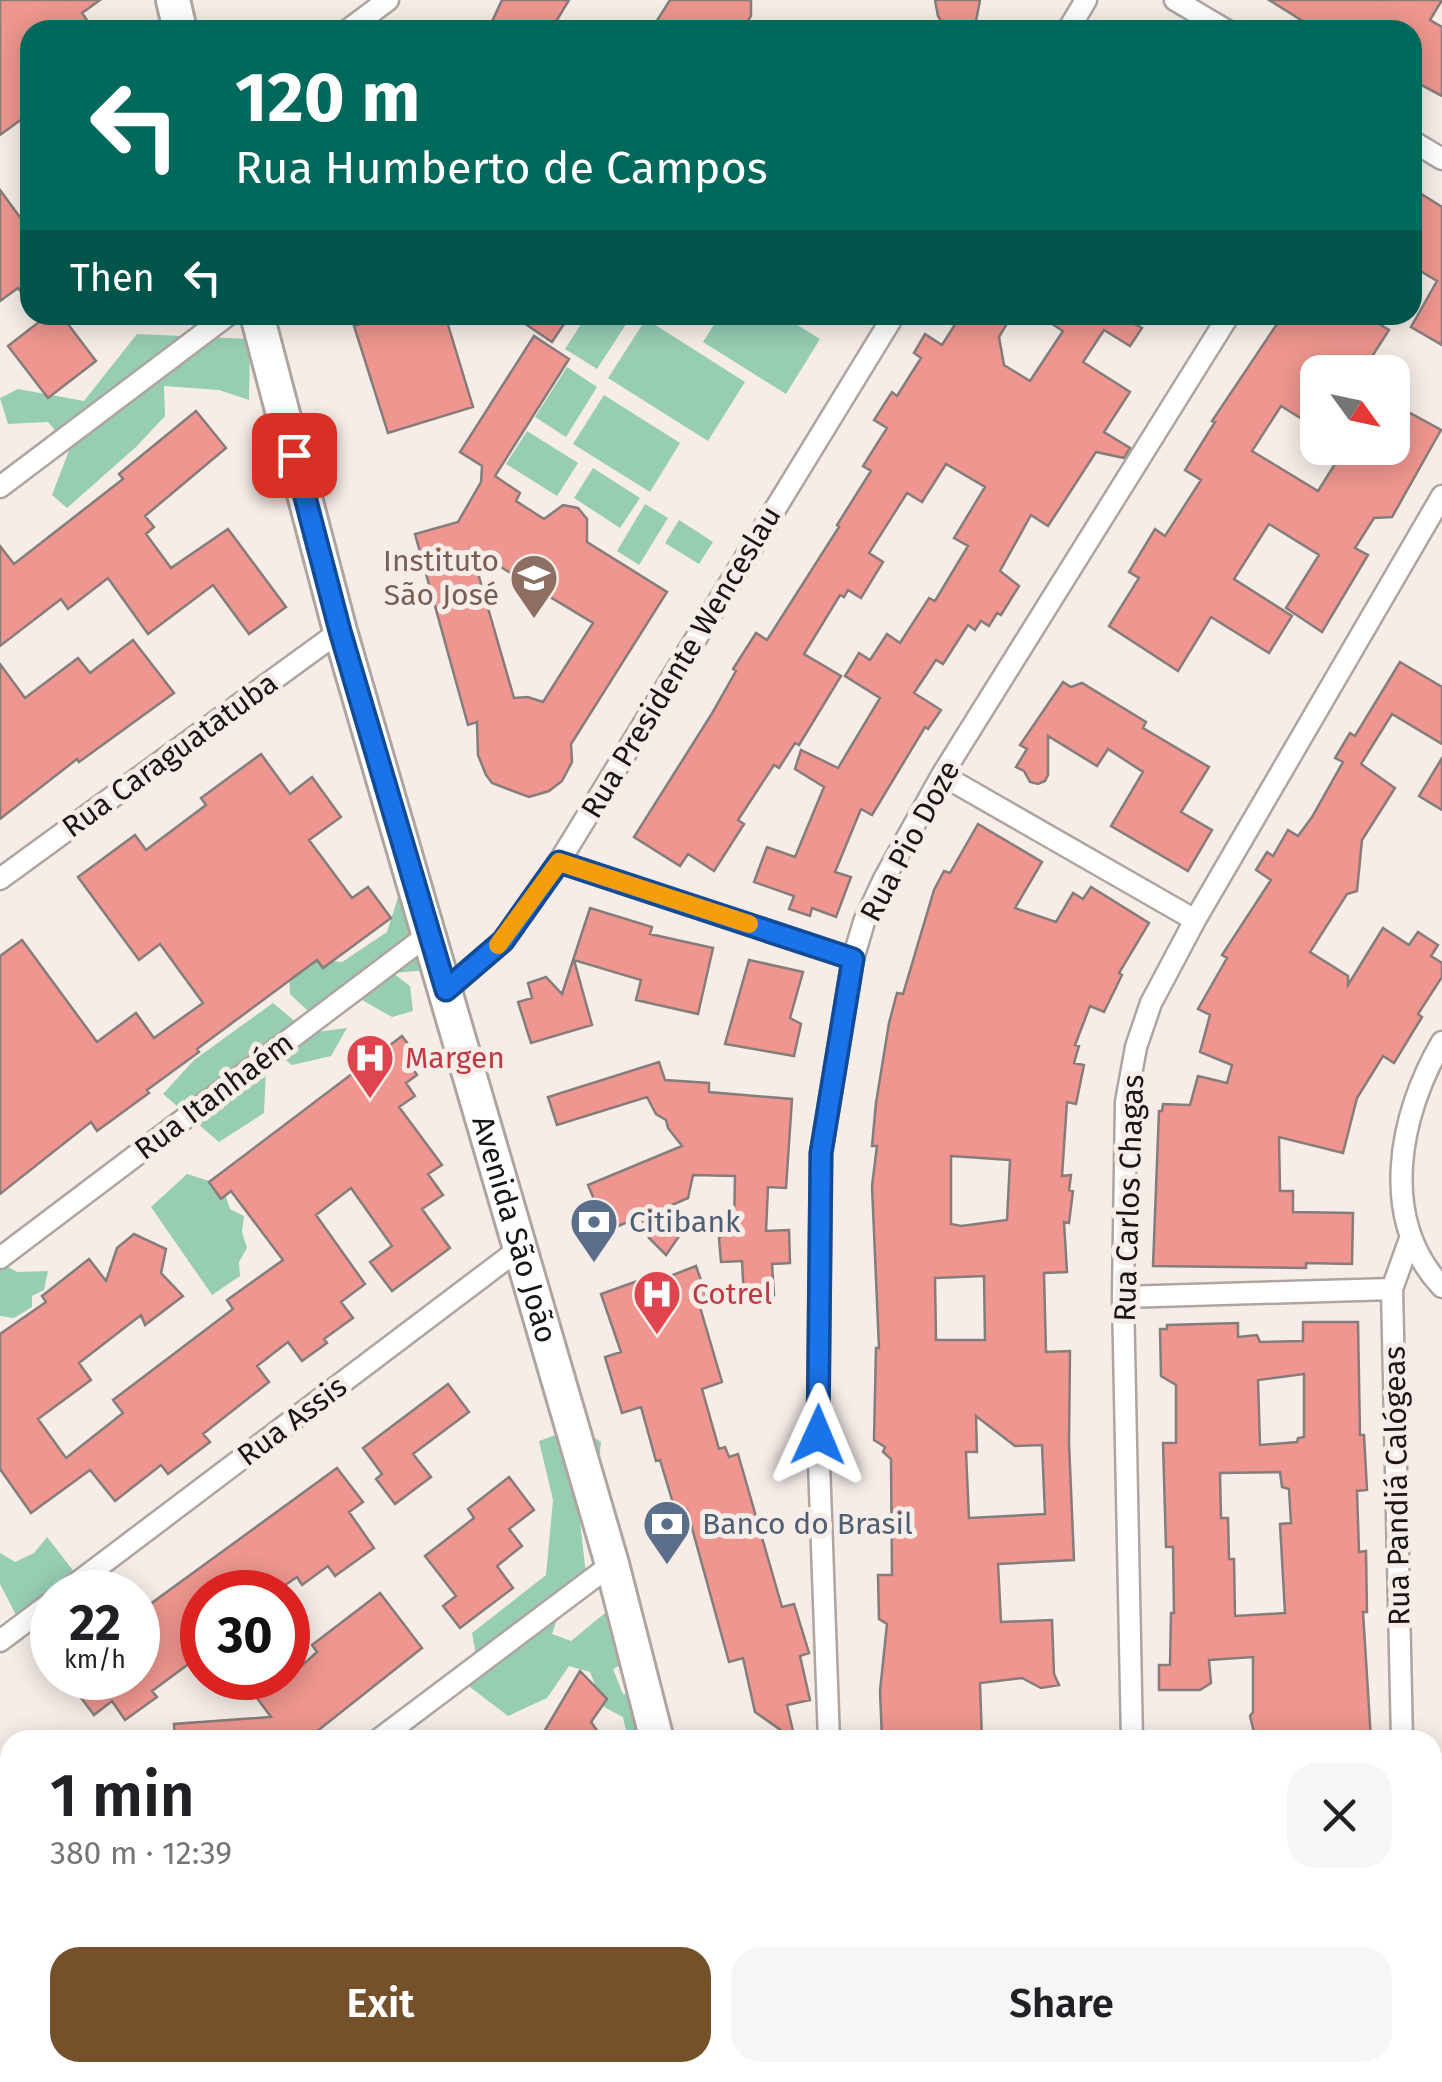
<!DOCTYPE html>
<meta charset="utf-8">
<style>
:root{--surface:#fff;--page:#f6f6f6;--text:#202124;--muted:#757577;--accent:#75512b}
body{margin:0;font-family:"Fira Sans",sans-serif;background:var(--page);color:var(--text);height:100vh;display:flex;flex-direction:column;font-size:38px;white-space:nowrap}
*{box-sizing:border-box;margin:0}
p{font-size:32px;color:var(--muted)}
.icon{flex:none;width:55px;height:55px;fill:none;stroke:currentColor;stroke-width:2;stroke-linecap:round;stroke-linejoin:round}
.map{position:relative;flex:1;overflow:hidden}
.side{position:absolute;left:0px;top:1730px;width:1442px;height:352px;display:flex;flex-direction:column;background:var(--surface);border-radius:30px 30px 0 0;box-shadow:0 5px 25px #0003}
.side>*{flex:none}
.guide{position:absolute;left:20px;top:20px;width:1402px;height:305px;border-radius:30px;box-shadow:0 5px 25px #0003;background:#00695c;color:#fff;overflow:hidden}
.needle{width:65px;rotate:123deg}
.buttons{position:absolute;left:1300px;top:355px;display:grid;gap:20px}
.buttons a{display:grid;place-items:center;width:110px;height:110px;border-radius:20px;background:var(--surface);box-shadow:0 5px 25px #0003;font-size:50px}
.speed{position:absolute;left:30px;top:1570px;display:flex;gap:20px;font-size:50px;font-weight:700;text-align:center}
.speed>*{display:grid;place-content:center;width:130px;height:130px;border-radius:50%;background:var(--surface);box-shadow:0 5px 25px #0003;line-height:1}
.speed small{font-size:25px;font-weight:400}
.speed .limit{border:15px solid #d22;background:#fff;color:#111}
.pin{position:absolute;display:grid;place-items:center;width:85px;height:85px;color:#fff;margin:-42px;border-radius:20px;box-shadow:0 5px 15px #0006}
.me{position:absolute;width:110px;margin:-55px;rotate:1deg;stroke-linejoin:round;filter:drop-shadow(0 0 8px #0008)}
.turn{display:flex;align-items:center;gap:35px;height:210px;padding:0 50px;font-size:45px}
.turn .icon{width:130px;height:130px;stroke-width:2.5}
.turn b{display:block;font-size:70px;line-height:85px}
.then{display:flex;align-items:center;height:95px;padding:0 50px;background:#0003;gap:20px;font-size:38px}
.round{display:grid;place-items:center;flex:none;width:105px;height:105px;border-radius:30px;background:var(--page)}
.headline{display:flex;align-items:center;justify-content:space-between;height:170px;padding:0 50px}
h1{font-size:60px;font-weight:600;line-height:75px}
.button{display:flex;gap:20px;margin-top:auto;padding:20px 50px}
.button a{flex:1;height:115px;border-radius:30px;background:var(--accent);color:#fff;font-size:40px;font-weight:600;line-height:115px;text-align:center}
.button a+a{background:var(--page);color:var(--text)}
.map>svg:first-child{display:block}
.green{fill:#96cdb3}
.building{fill:#ee968f;stroke:#867c7b;stroke-width:2.5;fill-rule:evenodd}
.lines{fill:none;stroke-linecap:round;stroke-linejoin:round}
.service-casing{stroke:#aea5a1;stroke-width:15}
.minor-casing{stroke:#aea5a1;stroke-width:25}
.primary-casing{stroke:#aea5a1;stroke-width:38}
.service{stroke:#fff;stroke-width:10}
.minor{stroke:#fff;stroke-width:20}
.primary{stroke:#fff;stroke-width:32}
.route-casing{stroke:#114b97;stroke-width:25}
.route{stroke:#1a73e8;stroke-width:18}
.slow{stroke:#f59e0b;stroke-width:18}
.labels{text-anchor:middle;dominant-baseline:central;stroke-width:10;stroke-linejoin:round;paint-order:stroke}
.education-label{font-size:30px;fill:#785e54;stroke:#f6ede8;text-anchor:end}
.street-label{font-size:30px;fill:#181513;stroke:#f6ede8}
.health-label{font-size:30px;fill:#be3a42;stroke:#f6ede8;text-anchor:start}
.service-label{font-size:30px;fill:#4e5e75;stroke:#f6ede8;text-anchor:start}
</style>
<div class="map">
<svg width="1442" height="2082" viewBox="0 0 1442 2082">
<rect width="100%" height="100%" fill="#f6ede8"/>
<!-- green -->
<path class="green" d="M587,315H632L597,369L565,349Z
M720,315H781L820,339L786,394L703,342Z
M646,319L745,382L708,441L608,378Z
M137,334L250,339L249,400L219,390L164,386L165,416L136,447L67,508L52,495L70,448L48,422L8,424L0,398L18,389L84,401Z
M567,367L597,387L566,437L535,417Z
M604,395L680,443L650,492L573,444Z
M527,431L578,463L557,496L506,464Z
M593,468L640,498L620,528L574,498Z
M645,504L668,518L639,565L617,551Z
M679,520L713,542L699,564L665,543Z
M401,888L428,970L393,973L410,986L413,1011L392,1017L362,1000L347,1010L309,1012L290,994L289,973L306,959L342,962L387,932Z
M273,1003L309,1033L347,1028L331,1056L292,1065L267,1046L264,1113L219,1142L163,1094L194,1060Z
M187,1174L222,1185L230,1209L244,1216L242,1232L247,1248L239,1262L240,1276L212,1295L151,1207Z
M0,1262L17,1272L48,1271L44,1290L32,1296V1307L14,1318L0,1316Z
M578,1427L601,1442L598,1472L578,1504L586,1574L562,1605L552,1634L571,1641L605,1613L635,1619L641,1655L613,1669L623,1694L656,1693L671,1729L663,1740H628L623,1717L604,1707L590,1672L569,1666L547,1698L508,1716L466,1684L478,1668L472,1633L546,1575L553,1500L539,1441Z
M47,1537L90,1592H52V1627L43,1603L17,1617L0,1584V1553L15,1562L34,1553Z
M0,1764L10,1777V2072L25,2073L13,2082L0,2066Z
M238,2073L698,2072L701,2082H225Z"/>
<!-- building -->
<path class="building" d="M0,0H100L82,13L94,30H30V113L0,135Z
M502,0H569L551,30H488Z
M670,0H751V16L742,30H651Z
M935,0H980L976,21L965,29L945,27L938,16Z
M1269,0H1442L1430,20L1442,27V96L1412,80V30H1317Z
M1412,188L1442,207V345L1411,327L1437,281L1412,266Z
M0,190L30,231V304L18,288L0,301Z
M48,315H61L96,361L48,398L8,346Z
M389,315H445L473,407L388,433L354,326Z
M512,315H570L552,342Z
M961,315H1012L999,337L1004,365L1030,381L1063,331L1038,315H1141L1135,324L1142,328L1130,346L1104,330L1083,362L1130,392L1104,432L1130,448L1124,458L1096,452L1048,526L1031,515L1000,571L1019,586L1001,615L997,613L989,626L981,621L975,630L968,625L943,664L936,660L914,693L941,710L928,729L925,727L872,815L861,809L835,872L851,877L836,917L812,908L810,916L789,909L794,896L754,882L767,847L795,857L824,787L795,769L801,750L838,768L880,698L845,676L859,653L870,660L887,634L900,643L929,598L935,601L968,546L954,538L985,487L946,464L922,502L907,493L869,553L883,562L861,598L848,590L844,597L840,595L804,654L841,676L799,745L795,743L779,768L774,765L738,820L744,824L714,871L688,854L680,866L634,837L711,715L736,671L733,669L756,633L767,640L839,527L837,525L871,471L863,466L887,428L874,420L892,392L897,396L921,358L914,353L925,334L942,345Z
M1283,315H1364L1389,330L1362,372H1318V429L1281,406L1252,451L1318,491L1345,448H1392V403L1441,430L1392,517L1374,518L1355,548L1368,555L1322,632L1286,608L1319,555L1269,524L1234,579L1292,616L1269,653L1211,617L1178,671L1109,626L1139,578L1129,572L1155,529L1165,536L1201,480L1185,470L1215,422L1212,421Z
M534,336L569,359L495,476L520,493L516,501L544,519L563,505L578,508L587,519V542L667,592L571,744L572,762L562,781L549,791L529,797L492,783L486,775L478,755L477,722L468,725L415,534L458,522L481,482L482,466L460,452ZM471,549L593,623L543,702L528,697L514,698Z
M196,411L226,448L145,516L154,527L146,534L171,568L228,529L286,607L249,634L213,585L148,634L108,578L68,609L61,599L0,646V546L14,564L123,479L119,474Z
M133,640L174,693L79,762L77,759L0,819V664L25,698L78,658L90,673Z
M1400,662L1442,687V744L1392,714L1361,764L1395,788L1362,840L1357,891L1347,894L1310,952L1348,976V985L1383,928L1409,945L1418,932L1438,945L1431,956L1442,963V977L1418,1014L1422,1017L1394,1063L1383,1056L1357,1098L1343,1153L1279,1137L1280,1191H1293V1212L1353,1213L1352,1264L1306,1263V1268L1153,1266L1159,1111H1162L1163,1104L1190,1105L1198,1076L1227,1083L1232,1065L1200,1052L1210,1015L1198,1009L1227,958L1222,955L1271,880L1256,870L1267,852L1273,856L1288,830L1298,836L1312,817L1343,762L1335,758L1350,733L1355,736Z
M1063,682L1071,687L1082,683L1146,722L1143,728L1209,767L1181,812L1212,830L1188,871L1111,826L1143,772L1108,749L1097,766L1048,736V775L1045,781L1038,784L1030,782L1024,771L1016,767L1027,749L1020,745Z
M261,754L290,794L312,777L341,817L309,840L352,898L368,887L391,918L323,968L317,960L197,1049L199,1052L147,1090L149,1093L97,1131L91,1122L0,1194V956L22,940L97,1042L136,1013L154,1038L203,1003L160,944L139,960L78,877L135,835L146,850L206,805L201,798Z
M1442,758V810L1419,796Z
M978,824L1042,862L1015,908L1056,922L1073,893L1083,899L1091,887L1149,923L1119,973L1122,975L1104,1012L1090,1006L1075,1045L1079,1046L1074,1063L1084,1065L1076,1104L1067,1102L1062,1176L1071,1175L1069,1190L1073,1191L1069,1223L1064,1222L1067,1272L1044,1273L1046,1352L1070,1351L1069,1443L1074,1560L998,1564L1001,1622L1052,1620L1054,1674L1059,1685L1041,1688L1022,1678L980,1683L982,1740H882L880,1691L887,1624L879,1619L878,1575H892L891,1459L883,1452L885,1447L874,1440L876,1348H879L872,1186L877,1146H872L876,1103L889,1023L897,993L903,994L934,890L944,871L950,873ZM951,1156L1010,1160L1007,1220L961,1226L951,1224ZM984,1276L985,1340H936L935,1278ZM976,1416L1015,1446L1042,1445L1045,1514L969,1518L966,1452H977Z
M590,908L652,927L650,934L713,948L698,1014L636,1000L641,980L574,960L592,1025L531,1043L518,1002L532,998L528,983L546,977L562,994Z
M749,960L803,972L790,1018L801,1024L794,1056L725,1044Z
M402,1036L414,1052L406,1058L417,1075L406,1083L415,1096L399,1107L442,1165L428,1174L443,1195L422,1209L450,1248L392,1291L370,1262L392,1246L351,1188L316,1215L365,1284L341,1302L353,1318L324,1339L327,1343L302,1361L288,1342L257,1366L269,1382L203,1434L210,1442L168,1474L161,1465L115,1501L90,1470L31,1513L0,1469V1334L46,1302L42,1296L89,1259L106,1281L117,1248L134,1234L166,1249L161,1273L183,1296L145,1325L141,1315L79,1363L91,1380L38,1419L66,1458L123,1413L113,1400L233,1309L227,1300L283,1260L231,1191L221,1199L209,1182Z
M659,1062L665,1080L709,1083V1092L792,1099L786,1188L768,1187L766,1231L789,1230L790,1263L772,1264L774,1295L744,1297L742,1261L721,1262L719,1238L734,1227L735,1176L693,1175L688,1198L658,1211L682,1232L666,1255L649,1238L641,1216L607,1231L588,1185L682,1146L668,1128L666,1120L656,1114L647,1097L557,1125L548,1097Z
M696,1266L709,1303L700,1307L722,1382L702,1389L719,1449L725,1447L729,1457L738,1454L782,1607L794,1604L809,1653L800,1656L810,1700L787,1705L795,1740L755,1712L743,1658L729,1662L687,1510L676,1513L660,1460L656,1461L641,1407L622,1413L605,1357L621,1352L601,1294L654,1275L647,1285Z
M1303,1322H1358L1360,1435H1364L1367,1490L1357,1491L1359,1552L1366,1551L1367,1612H1363L1371,1740H1256L1250,1716L1253,1712V1657L1209,1660L1211,1683L1200,1690H1159V1665H1170L1171,1613H1174L1173,1547H1166L1163,1443H1176V1385L1161,1376L1160,1329H1167V1325L1238,1323V1337L1257,1335L1260,1342L1303,1341ZM1304,1374V1437L1298,1438L1297,1442L1260,1445L1258,1380ZM1280,1472L1282,1487L1289,1489L1291,1523L1280,1524L1285,1613L1235,1616L1234,1559H1229L1228,1518H1221L1220,1473Z
M448,1384L469,1412L413,1454L431,1477L395,1504L376,1479L382,1474L363,1448Z
M337,1468L363,1502L349,1512L374,1548L335,1576L328,1566L302,1585L297,1577L275,1592H202V1654L152,1691L157,1697L125,1720L112,1701L94,1715L66,1678H138V1613Z
M509,1477L534,1510L509,1529L522,1546L497,1566L513,1588L460,1628L443,1606L456,1596L425,1556L474,1518L468,1509Z
M380,1593L422,1648L306,1740H175L174,1724L271,1717L257,1698L288,1678L317,1652L312,1645Z
M580,1671L607,1699L591,1722L604,1740H553L545,1730Z"/>
<g class="lines">
<!-- service casing -->
<g class="service-casing">
<path id="service" d="M839,2072L843,2082"/>
</g>
<!-- minor casing -->
<g class="minor-casing">
<path id="minor" d="M1175,0L1226,30
M348,30L388,0
M1068,30L1086,0
M1412,141L1442,159
M0,487L228,315
M942,775L1195,920
M559,862L853,959
M0,879L340,631
M446,990L503,941L559,862L894,315
M1442,1042C1399,1115 1378,1219 1442,1287
M0,1258L429,934
M1123,1297L1392,1289
M65,1592L519,1249
M0,1641L52,1602
M378,1740L612,1564
M829,1740L818,1435L821,1153L853,959L864,922L884,879L942,775L1229,315
M1132,1740L1123,1297L1126,1102L1136,1047L1151,1003L1195,920L1442,496
M1402,1740L1392,1289L1411,1236
M1432,2070H1442
M1138,2072V2082
M1409,2072L1410,2082"/>
</g>
<!-- primary casing -->
<g class="primary-casing">
<g id="primary">
<path d="M173,0L180,30"/>
<path id="s1" d="M257,315L340,631L612,1564L657,1740"/>
<path d="M749,2072L752,2082"/>
</g>
</g>
<!-- service -->
<use href="#service" class="service"/>
<!-- minor -->
<use href="#minor" class="minor"/>
<!-- primary -->
<use href="#primary" class="primary"/>
</g>
<g class="lines">
<!-- route casing -->
<g class="route-casing">
<path id="route" d="M294,455L340,631L446,990L503,941L559,862L853,959L821,1153L818,1435"/>
</g>
<!-- route -->
<use href="#route" class="route"/>
<!-- slow -->
<path class="slow" d="M498,945L559,862L749,924"/>
</g>
<!-- icons -->
<defs>
<g id="school-pin" transform="scale(2.5)"><path d="M0 17L-7.5 6A9.5 9.5 0 1 1 7.5 6Z" fill="#8d6e63" stroke="#f6ede8"/><path d="M0-5L7-2L0 1L-7-2ZM-4 1L0 2.5L4 1V4Q0 6-4 4Z" fill="#fff"/></g>
<g id="hospital-pin" transform="scale(2.5)"><path d="M0 17L-7.5 6A9.5 9.5 0 1 1 7.5 6Z" fill="#e0444e" stroke="#f6ede8"/><path d="M-5-5h3v3.5h4V-5h3V5h-3V1.5h-4V5h-3Z" fill="#fff"/></g>
<g id="bank-pin" transform="scale(2.5)"><path d="M0 17L-7.5 6A9.5 9.5 0 1 1 7.5 6Z" fill="#5c6f8a" stroke="#f6ede8"/><path d="M-6-4H6V4H-6ZM0-2.3a2.3 2.3 0 1 0 0 4.6a2.3 2.3 0 1 0 0-4.6Z" fill="#fff"/></g>
</defs>
<g fill-rule="evenodd">
<use href="#school-pin" x="534" y="578"/>
<use href="#hospital-pin" x="370" y="1058"/>
<use href="#bank-pin" x="594" y="1222"/>
<use href="#hospital-pin" x="657" y="1294"/>
<use href="#bank-pin" x="667" y="1524"/>
</g>
<g class="labels">
<!-- education labels -->
<g class="education-label">
<text x="499" y="561">Instituto<tspan x="499" dy="34">São José</tspan></text>
</g>
<!-- street labels -->
<g class="street-label">
<text transform="translate(681 662) rotate(-59)">Rua Presidente Wenceslau</text>
<text transform="translate(170 755) rotate(-36)">Rua Caraguatatuba</text>
<text transform="translate(910 841) rotate(-62)">Rua Pio Doze</text>
<text transform="translate(214 1096) rotate(-37)">Rua Itanhaém</text>
<text transform="translate(1129 1198) rotate(-88)">Rua Carlos Chagas</text>
<text stroke="none"><textPath href="#s1" startOffset="950">Avenida São João</textPath></text>
<text transform="translate(292 1421) rotate(-37)">Rua Assis</text>
<text transform="translate(1397 1486) rotate(-91)">Rua Pandiá Calógeas</text>
</g>
<!-- health labels -->
<g class="health-label">
<text x="405" y="1058">Margen</text>
<text x="692" y="1294">Cotrel</text>
</g>
<!-- service labels -->
<g class="service-label">
<text x="629" y="1222">Citibank</text>
<text x="702" y="1524">Banco do Brasil</text>
</g>
</g>
</svg>
<div class="buttons">
<a><svg class="needle" viewBox="-14 -14 28 28"><path d="M0-13l5 13h-10z" fill="#e53935"/><path d="M0 13l5-13h-10z" fill="#757577"/></svg></a>
</div>
<div class="speed"><div>22<small>km/h</small></div><div class="limit">30</div></div>
<div class="pin" style="left:294px;top:455px;background:#d93025"><svg class="icon" aria-label="arrive" viewBox="0 0 24 24"><path d="M6 21V4h12l-3 4 3 4H6"/></svg></div>
<svg class="me" style="left:818px;top:1435px" viewBox="-20 -20 40 40"><path d="M0-17L14 15 0 8-14 15z" fill="#1a73e8" stroke="#fff" stroke-width="4"/></svg>
<div class="guide">
<div class="turn"><svg class="icon" aria-label="left" viewBox="0 0 24 24"><path d="M17 20v-9H6M10 6l-5 5 5 5"/></svg><div><b>120 m</b>Rua Humberto de Campos</div></div>
<div class="then">Then<svg class="icon" aria-label="left" viewBox="0 0 24 24"><path d="M17 20v-9H6M10 6l-5 5 5 5"/></svg></div>
</div>
<section class="side">
<div class="headline"><div><h1>1 min</h1><p>380 m · 12:39</p></div><a class="round"><svg class="icon" aria-label="close" viewBox="0 0 24 24"><path d="M6 6l12 12M18 6L6 18"/></svg></a></div>
<div class="button"><a>Exit</a><a>Share</a></div>
</section>
</div>
